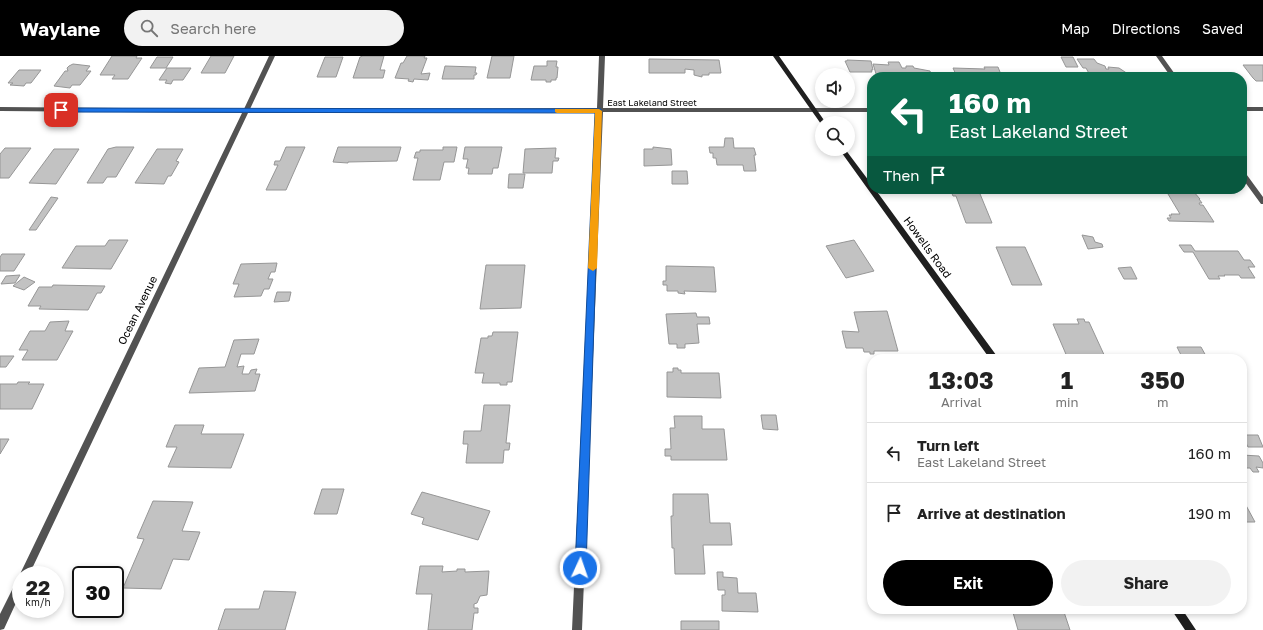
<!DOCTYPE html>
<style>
:root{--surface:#fff;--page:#f2f2f2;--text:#222;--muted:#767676;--line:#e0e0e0;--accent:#000}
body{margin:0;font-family:"Golos Text",sans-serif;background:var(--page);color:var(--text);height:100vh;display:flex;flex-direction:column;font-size:15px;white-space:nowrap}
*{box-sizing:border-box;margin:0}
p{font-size:13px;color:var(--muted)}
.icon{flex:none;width:22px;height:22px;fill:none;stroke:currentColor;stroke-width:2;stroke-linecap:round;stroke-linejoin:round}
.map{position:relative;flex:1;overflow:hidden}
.drawer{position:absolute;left:867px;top:298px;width:380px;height:260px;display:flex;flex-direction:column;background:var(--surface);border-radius:16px;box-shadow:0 2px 6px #0003}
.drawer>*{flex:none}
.top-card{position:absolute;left:867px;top:16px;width:380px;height:122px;border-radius:16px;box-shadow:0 2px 6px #0003;background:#0b6e4f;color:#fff;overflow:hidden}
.controls{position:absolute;left:815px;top:12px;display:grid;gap:8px}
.controls a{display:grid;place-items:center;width:40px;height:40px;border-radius:50%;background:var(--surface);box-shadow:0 2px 6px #0003;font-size:20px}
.speed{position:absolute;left:12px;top:510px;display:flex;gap:8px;font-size:20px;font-weight:700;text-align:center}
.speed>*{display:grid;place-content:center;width:52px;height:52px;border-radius:50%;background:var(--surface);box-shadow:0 2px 6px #0003;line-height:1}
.speed small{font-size:10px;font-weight:400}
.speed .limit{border:2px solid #111;border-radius:6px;background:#fff;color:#111}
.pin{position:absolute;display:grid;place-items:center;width:34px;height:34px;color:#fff;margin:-17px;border-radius:8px;box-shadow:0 2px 6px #0006}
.me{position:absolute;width:44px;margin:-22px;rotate:3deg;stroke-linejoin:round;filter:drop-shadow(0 0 3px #0008)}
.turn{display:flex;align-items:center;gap:14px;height:84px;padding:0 16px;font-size:18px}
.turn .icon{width:52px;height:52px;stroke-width:2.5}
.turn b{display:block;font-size:28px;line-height:34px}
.then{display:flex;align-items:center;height:38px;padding:0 16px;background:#0003;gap:8px;font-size:15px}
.eta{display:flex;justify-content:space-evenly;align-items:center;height:68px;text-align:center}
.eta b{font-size:24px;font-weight:700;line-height:28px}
.primary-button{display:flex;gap:8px;margin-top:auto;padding:8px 16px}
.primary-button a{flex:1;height:46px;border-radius:24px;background:var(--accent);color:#fff;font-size:16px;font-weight:700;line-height:46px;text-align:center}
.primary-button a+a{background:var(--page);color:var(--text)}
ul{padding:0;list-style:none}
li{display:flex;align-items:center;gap:12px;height:60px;padding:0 16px;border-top:1px solid var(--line)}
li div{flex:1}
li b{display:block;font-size:15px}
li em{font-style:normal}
header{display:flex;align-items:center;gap:24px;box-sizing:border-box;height:56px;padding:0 20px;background:var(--accent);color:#fff}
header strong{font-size:19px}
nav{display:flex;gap:22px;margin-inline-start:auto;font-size:14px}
.search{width:280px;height:36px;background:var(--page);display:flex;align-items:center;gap:10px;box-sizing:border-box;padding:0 14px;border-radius:22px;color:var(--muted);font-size:15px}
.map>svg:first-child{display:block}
.building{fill:#c2c2c2;stroke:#969696}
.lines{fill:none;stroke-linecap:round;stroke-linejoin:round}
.street{fill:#525252;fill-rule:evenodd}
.secondary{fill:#1f1f1f;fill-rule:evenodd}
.route{fill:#1a73e8;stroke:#114b97}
.slow{fill:#f59e0b}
.labels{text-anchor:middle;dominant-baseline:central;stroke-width:3.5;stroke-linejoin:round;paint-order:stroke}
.far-street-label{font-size:9px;fill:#000;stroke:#fff}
.street-label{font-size:11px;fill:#000;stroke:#fff}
</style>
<header>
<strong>Waylane</strong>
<div class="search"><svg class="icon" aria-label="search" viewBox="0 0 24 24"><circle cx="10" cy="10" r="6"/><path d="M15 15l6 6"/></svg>Search here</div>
<nav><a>Map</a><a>Directions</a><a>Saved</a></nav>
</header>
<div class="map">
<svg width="1263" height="574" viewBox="0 0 1263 574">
<rect width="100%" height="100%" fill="#fff"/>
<!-- building -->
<path class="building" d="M112,0H137L136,2H142L128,23H112L115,19H100Z
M211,0H234L225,17H201Z
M363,0H384L380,14H385L383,22H353L360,1Z
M407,0H425L424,2H427L421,18L430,17L428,24L414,23L413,26L408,25L409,23L395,22L401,7H403Z
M492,0H514L510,22H487Z
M157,1H173L166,12H150Z
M325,1H343L336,21H317Z
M1061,1H1073L1078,11H1066Z
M649,3L719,4L721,17H709V19H702V21L694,19V14L685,13V17H649Z
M1077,3H1094L1097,7L1105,10L1106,13H1109L1108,11L1119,12L1131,20L1091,21L1086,12H1083Z
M847,4L871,5L873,14H871L872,16H850L845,5H847Z
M547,5H557L556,11H558L557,22H556V24H551V26H546V24H531L534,10H547Z
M888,6H899L902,12H906V10H913L914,12L930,15L932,21H877L873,8L889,9Z
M73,8L90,10L86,15H91L80,29H72L70,32L54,30L65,15H68L67,12L69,10Z
M1243,9H1263V25H1256L1253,22Z
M445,10L476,11L475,17H477L476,19H474V23H442Z
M984,11H998L1002,21H957L953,12L985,13Z
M167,12H191L183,24H173L171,28L165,27L167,24H159Z
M19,14H41L31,27H26L24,30L10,29L13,27H8Z
M725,82H733L734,92H754L756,99H754L756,115H744L743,109H717L716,102H713V97H710L709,91H724Z
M116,91H134L116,121H107L103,127H87L108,93Z
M286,91H305L286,134H266L278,109H274L275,105H280Z
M338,91H401L397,105L348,106V107L333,106Z
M443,91H457L454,106H444L440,124H413L418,102H414L416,96H420V94H443Z
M465,91H502L498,112H493L492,118H468L469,112H466L468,103H463Z
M653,91L671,93L672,109L644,110V93H653Z
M5,92H31L9,122H0V98Z
M556,92L555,102H559L558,105H553L552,117H523L525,93Z
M54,93H79L56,128L29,127Z
M157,93H183L176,105L179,106L171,120H168L164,128L135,127Z
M672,115H687L688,128H672Z
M509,118H525L523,132H508Z
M950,133H978L992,167H966L956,140H953Z
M1165,133H1188L1190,135H1193L1200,143H1199L1202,147H1199L1200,149H1203L1214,166L1169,165L1167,162H1171L1169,159H1172L1171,158H1180Z
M51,141L58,142L36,174H29Z
M1082,179L1093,181L1095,186L1102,188L1103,191L1088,193Z
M109,184H128L111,213L62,212L76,190H105Z
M854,184L874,215L846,222L826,190Z
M1179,189H1191L1195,195H1238L1244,204H1250L1255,211H1248L1255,222H1241L1239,219H1224L1225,220H1218L1220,223H1209L1193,196H1184Z
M996,191H1025L1042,229H1012Z
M2,198H25L14,215H0V201Z
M277,207L275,216H271L268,223H273L269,233H264L261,240L234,241L239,228H233L241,208Z
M486,209H525L521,252L480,253Z
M666,210L714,211L716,236L684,235L685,238L678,237V235H667V229H663V225H666Z
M1131,211L1137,223H1124L1118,212Z
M20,219L15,227L1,228L6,220Z
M24,221L35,226L24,234L13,230Z
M53,229L105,230L101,237H97L88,254L39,253L41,250H28L39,231H52Z
M277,236H291L289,245L274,246Z
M887,255L898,295H874V298H870V296H864L863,292H846L842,275L859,276L854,256Z
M696,257L697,261H709L710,268H697L699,287L685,288V292H677V288H669L666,258Z
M1077,263H1084L1085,266H1089L1106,303H1068L1053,268H1079Z
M69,265L65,275H73L57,304H22L28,294H19L30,275H45L50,266Z
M493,276H518L512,326H507V329H500V327H482L484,317H475L481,282H488V280H492Z
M259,283L254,298H241L237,311L244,310L242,318H249L251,314L257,313L255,318H260L255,335L189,337L199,312L225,311L234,284Z
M1177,291H1201L1206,300H1196L1197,303H1183Z
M0,300H14L6,311H0Z
M673,312H678V314H681V317H719L721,342L667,341V316H673Z
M18,326H30L28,328H44L32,353H0V328H17Z
M484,349H510L506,387H510L509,394H504L503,407H466L468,388H463L464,375H481Z
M761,359H776L778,374L763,373Z
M674,360H702V373H724L727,404H671V400H665V393H671L670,372H675Z
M175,369H204L201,378H244L231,412L168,411L177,391H166Z
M1242,379H1258L1263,391H1248Z
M0,383H9L0,398Z
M1242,399L1259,400L1263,407V412L1256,411L1259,416H1253L1250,412H1242Z
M322,433H344L337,458H314Z
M422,436L490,455L478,484L422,468L424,462L411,458Z
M673,438H708L710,467H730L732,489H703L705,518H675L674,492H672L671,460H673Z
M1242,442L1255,466H1242Z
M153,445L193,446L182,475L200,476L189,504L173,503L161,533L123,532L144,483L137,482Z
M420,510H443L442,516L457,515V513H465V516L489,515L487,539L480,540L477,547L474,548V552H478V557H474L472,574H428L432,538H416Z
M717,516H723V521L737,522L738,537H756L758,556L722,555V539H725V534H718Z
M264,535L296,536L285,574H218L225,553H259Z
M1012,553H1063L1070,574H1018Z
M681,565H719V574H681Z"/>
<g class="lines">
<!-- street -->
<path class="street" d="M269,0H275L250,53L597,52L599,0H605L603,52H872V56H603L582,574H572L596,56L248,57L29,519H21V536L4,573L0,574V558L18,522L20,521L21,516L242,57L0,55V51L244,53Z
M1156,0H1162L1177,21H1171Z
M1242,51H1263V55H1242Z
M1242,115H1244L1263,141V148H1261L1242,122Z"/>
<!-- secondary -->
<path class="secondary" d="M773,0H779L826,67H822V69L821,68Z
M839,93H845L872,129V133H875L999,303H990Z
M1171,553H1182L1196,574H1185Z"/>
</g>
<!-- route -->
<path class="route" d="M59,52L601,53L586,512L584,516L580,518L576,516L575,512L595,57L61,56L58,54Z"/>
<!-- slow -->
<path class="slow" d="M555,53H599L602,55L597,212L593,215L588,212L595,57H557L555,56Z"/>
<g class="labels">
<!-- far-street labels -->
<g class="far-street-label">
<text x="652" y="46">East Lakeland Street</text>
</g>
<!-- street labels -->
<g class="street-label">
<text transform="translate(928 191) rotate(54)">Howells Road</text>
<text transform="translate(137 254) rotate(-64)">Ocean Avenue</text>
</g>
</g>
</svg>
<div class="controls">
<a><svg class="icon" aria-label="sound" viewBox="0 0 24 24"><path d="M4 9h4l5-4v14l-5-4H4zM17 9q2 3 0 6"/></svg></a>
<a><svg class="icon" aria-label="search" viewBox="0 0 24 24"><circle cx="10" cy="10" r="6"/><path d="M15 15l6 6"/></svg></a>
</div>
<div class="speed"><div>22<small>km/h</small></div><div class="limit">30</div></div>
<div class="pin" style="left:61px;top:54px;background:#d93025"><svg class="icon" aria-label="arrive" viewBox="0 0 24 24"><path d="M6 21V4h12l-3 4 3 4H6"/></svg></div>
<svg class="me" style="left:580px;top:512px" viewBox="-20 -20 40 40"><circle r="17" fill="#1a73e8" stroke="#fff" stroke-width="3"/><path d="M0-11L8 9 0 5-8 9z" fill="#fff"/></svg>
<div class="top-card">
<div class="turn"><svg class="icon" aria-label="left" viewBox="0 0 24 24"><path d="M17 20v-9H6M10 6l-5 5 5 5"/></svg><div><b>160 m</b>East Lakeland Street</div></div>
<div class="then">Then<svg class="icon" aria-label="arrive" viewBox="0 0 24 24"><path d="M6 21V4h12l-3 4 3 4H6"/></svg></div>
</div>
<section class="drawer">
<div class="eta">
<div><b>13:03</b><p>Arrival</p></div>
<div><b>1</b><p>min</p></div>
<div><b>350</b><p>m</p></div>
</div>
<ul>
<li><svg class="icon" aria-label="left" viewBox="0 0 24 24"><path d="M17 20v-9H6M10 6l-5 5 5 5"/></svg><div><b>Turn left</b><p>East Lakeland Street</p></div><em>160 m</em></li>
<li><svg class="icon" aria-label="arrive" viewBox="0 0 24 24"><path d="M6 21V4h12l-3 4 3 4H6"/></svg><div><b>Arrive at destination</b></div><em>190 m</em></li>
</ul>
<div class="primary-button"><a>Exit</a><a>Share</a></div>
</section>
</div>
